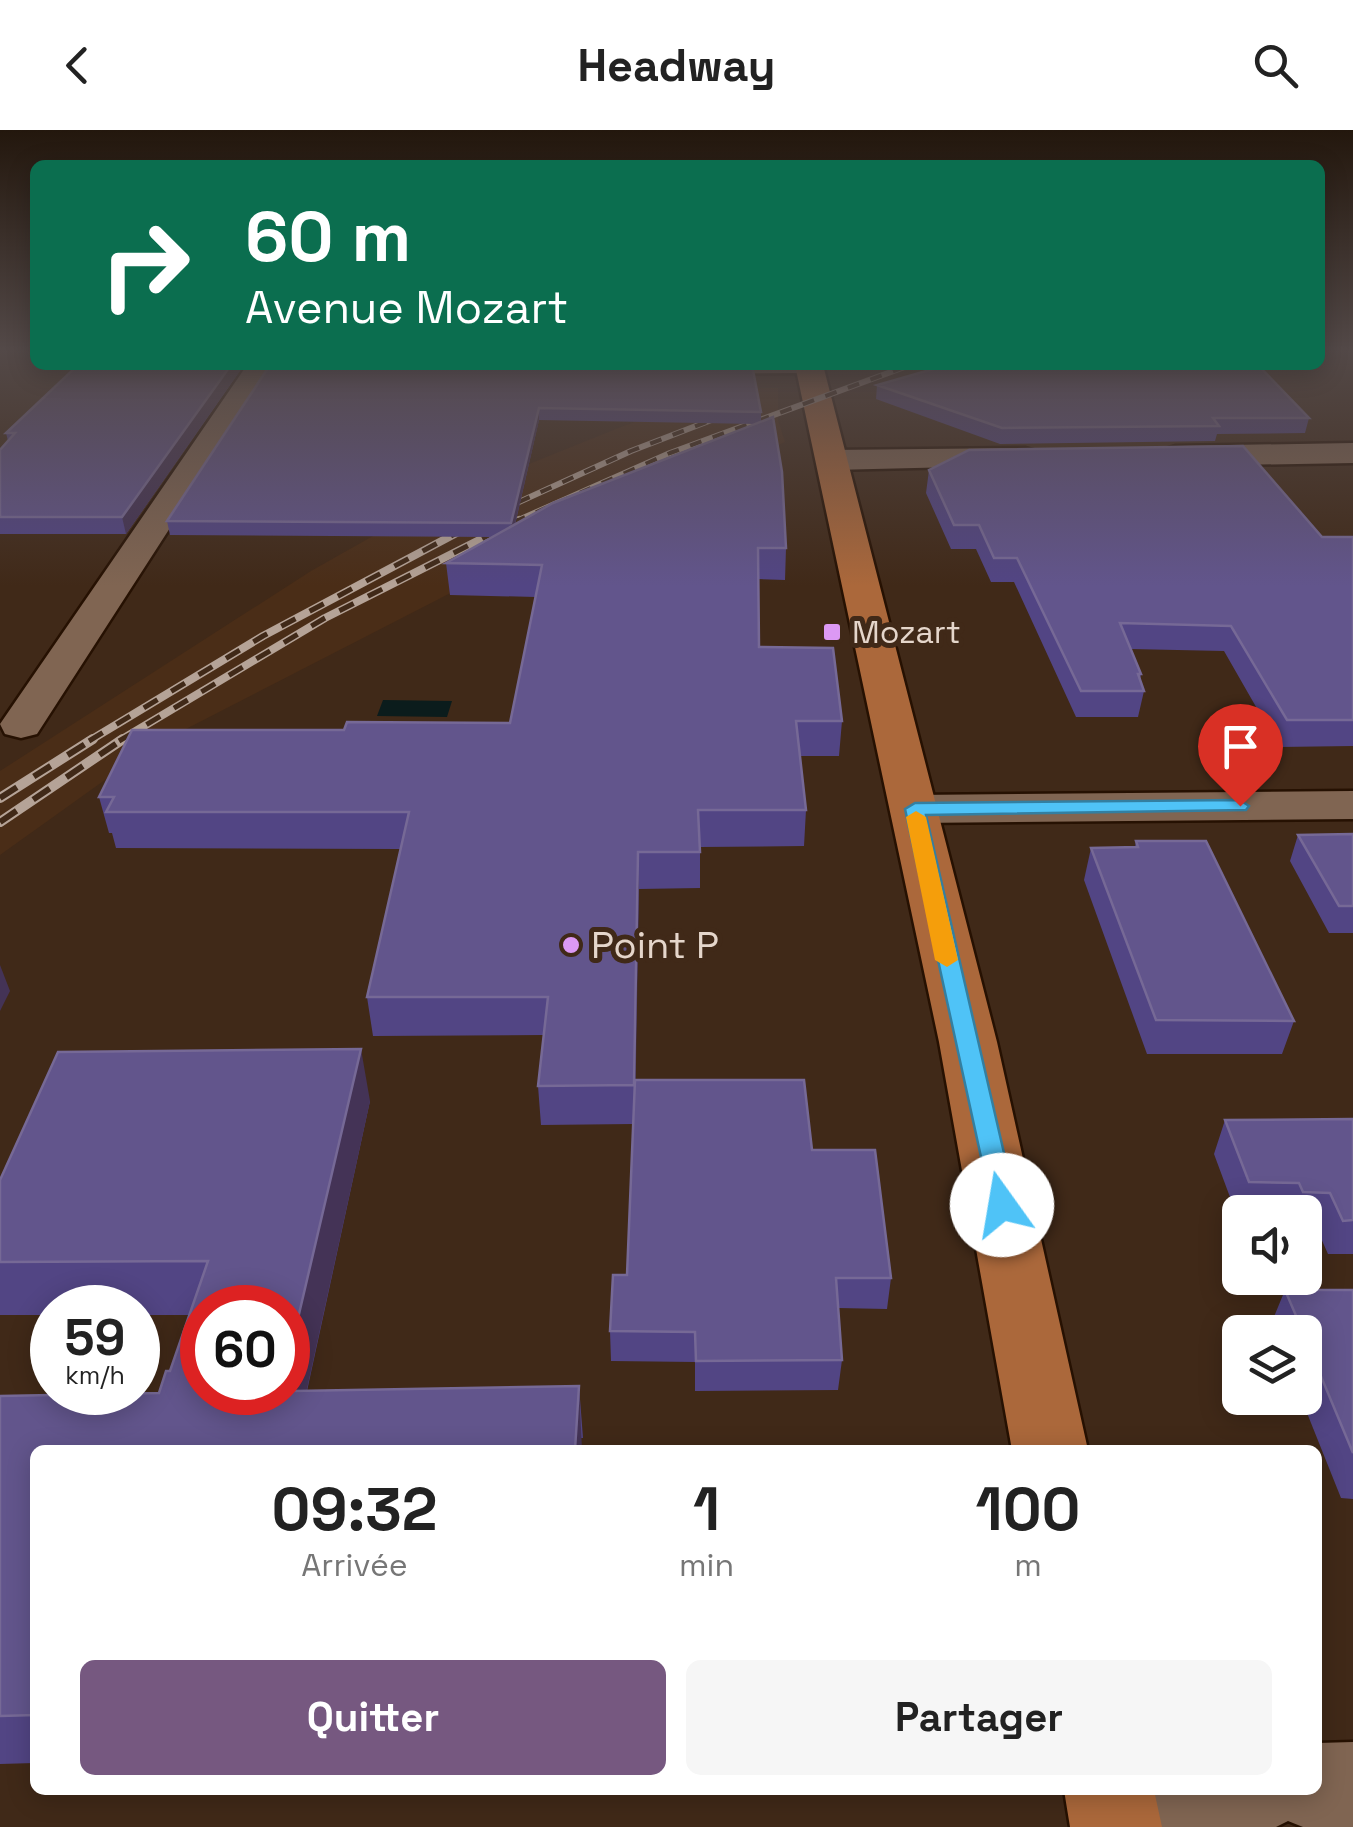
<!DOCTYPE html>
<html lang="fr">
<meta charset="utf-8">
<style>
:root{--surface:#fff;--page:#f6f6f6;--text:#222;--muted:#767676;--accent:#765880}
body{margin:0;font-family:"Space Grotesk",sans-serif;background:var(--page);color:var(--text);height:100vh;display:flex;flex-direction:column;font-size:38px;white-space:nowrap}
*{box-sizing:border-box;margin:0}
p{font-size:32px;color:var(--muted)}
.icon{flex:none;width:55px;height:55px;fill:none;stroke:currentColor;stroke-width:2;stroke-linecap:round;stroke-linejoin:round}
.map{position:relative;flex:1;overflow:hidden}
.drawer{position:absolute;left:30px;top:1315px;width:1292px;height:350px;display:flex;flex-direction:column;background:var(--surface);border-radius:15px;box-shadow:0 5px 25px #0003}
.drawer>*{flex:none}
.hud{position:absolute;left:30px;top:30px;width:1295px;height:210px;border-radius:15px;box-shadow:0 5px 25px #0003;background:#0b6e4f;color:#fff;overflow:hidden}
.fabs{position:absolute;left:1222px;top:1065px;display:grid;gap:20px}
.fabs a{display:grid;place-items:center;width:100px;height:100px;border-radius:15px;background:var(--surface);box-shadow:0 5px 25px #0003;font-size:50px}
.speed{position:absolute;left:30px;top:1155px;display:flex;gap:20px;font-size:50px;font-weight:700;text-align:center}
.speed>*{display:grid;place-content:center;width:130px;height:130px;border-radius:50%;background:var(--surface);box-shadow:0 5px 25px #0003;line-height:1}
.speed small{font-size:25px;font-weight:400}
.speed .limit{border:15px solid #d22;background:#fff;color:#111}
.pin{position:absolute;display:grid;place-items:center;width:85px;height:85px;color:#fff;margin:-102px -42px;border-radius:50% 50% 50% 0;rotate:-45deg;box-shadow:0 0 10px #0007}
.pin .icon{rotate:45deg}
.me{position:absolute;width:110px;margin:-55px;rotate:347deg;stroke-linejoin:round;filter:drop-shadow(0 0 8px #0008)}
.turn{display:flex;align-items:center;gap:35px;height:210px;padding:0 50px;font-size:45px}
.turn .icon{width:130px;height:130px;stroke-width:2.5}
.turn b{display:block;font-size:70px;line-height:85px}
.eta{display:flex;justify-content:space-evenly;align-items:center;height:170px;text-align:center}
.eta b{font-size:60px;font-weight:700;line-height:70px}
.button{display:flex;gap:20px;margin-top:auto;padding:20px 50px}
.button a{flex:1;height:115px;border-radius:15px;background:var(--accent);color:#fff;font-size:40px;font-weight:700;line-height:115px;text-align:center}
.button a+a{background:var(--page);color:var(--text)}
header{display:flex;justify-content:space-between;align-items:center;height:130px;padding:0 50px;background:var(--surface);font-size:45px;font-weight:700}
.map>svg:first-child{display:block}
.built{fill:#4a2d17}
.water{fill:#0b1c1c}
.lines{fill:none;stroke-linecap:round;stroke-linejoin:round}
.street-casing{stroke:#261102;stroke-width:5}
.primary-casing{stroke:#261102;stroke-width:5}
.street{fill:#806552;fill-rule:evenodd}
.primary{fill:#ab683b;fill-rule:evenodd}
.rail-far2-casing{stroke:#b5a397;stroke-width:6}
.rail-far1-casing{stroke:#b5a397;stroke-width:8}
.rail-casing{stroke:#b5a397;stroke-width:10}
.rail-far2{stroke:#402918;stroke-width:4;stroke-dasharray:12;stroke-linecap:butt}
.rail-far1{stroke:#402918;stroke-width:5;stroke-dasharray:16;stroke-linecap:butt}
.rail{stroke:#402918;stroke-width:6;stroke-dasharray:20;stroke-linecap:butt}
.wall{fill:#524584;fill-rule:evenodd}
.shaded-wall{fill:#443356}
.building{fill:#62558c;stroke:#766996;stroke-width:2.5}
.route{fill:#4fc3f7;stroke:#337fa1;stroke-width:2.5}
.slow{fill:#f59e0b}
.poi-dot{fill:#dc99f4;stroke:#402918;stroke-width:4}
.labels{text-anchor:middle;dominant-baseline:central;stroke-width:10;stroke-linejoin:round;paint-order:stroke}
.far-poi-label{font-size:32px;fill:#e5d6cb;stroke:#402918;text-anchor:start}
.poi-label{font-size:38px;fill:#e5d6cb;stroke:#402918;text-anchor:start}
</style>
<header><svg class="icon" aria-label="back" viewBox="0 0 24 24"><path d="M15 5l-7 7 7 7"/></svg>Headway<svg class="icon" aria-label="search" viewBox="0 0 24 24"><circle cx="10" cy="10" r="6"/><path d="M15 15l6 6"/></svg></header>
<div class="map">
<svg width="1353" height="1697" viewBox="0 0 1353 1697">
<rect width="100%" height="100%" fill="#402918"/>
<!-- built -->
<path class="built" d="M778,258V290L785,312L470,453L151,617L0,725V641L311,441L373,406L514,340L621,297L725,259Z"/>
<!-- water -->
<path class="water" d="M383,570L452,571L447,587L377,586Z"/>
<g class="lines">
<!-- street casing -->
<g class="street-casing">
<path id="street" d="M247,235L415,237L411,243L401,245L268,246L37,604L21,608L5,604L0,594Z
M664,235H823L819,241L809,243L677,244L667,242Z
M1353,313V333L1176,336L1165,333L1160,326L1165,319L1176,316Z
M1025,318L1036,321L1041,328L1036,335L832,340L821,337L816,330L821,323L832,320Z
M1353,661V689L915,693L898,689L891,679L898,669L915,665Z
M1353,1612V1697H1303L1288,1691L1276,1697H1104L1092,1692L1079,1660H1318V1613Z"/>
</g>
<!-- primary casing -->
<g class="primary-casing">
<path id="primary" d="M795,235H823L997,912L1088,1320H1012L939,912Z
M1064,1660H1154L1162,1697H1070Z"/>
</g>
<!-- street -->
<use href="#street" class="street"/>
<!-- primary -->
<use href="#primary" class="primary"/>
<!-- rail-far2 casing -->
<g class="rail-far2-casing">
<path id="rail-far2" d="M475,392L631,321L727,284
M514,392L670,323L910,235"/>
</g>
<!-- rail-far1 casing -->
<g class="rail-far1-casing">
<path id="rail-far1" d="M89,611L263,506L481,390
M119,611L325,488L519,390"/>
</g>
<!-- rail casing -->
<g class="rail-casing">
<path id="rail" d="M0,668L93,609
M0,692L123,609"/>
</g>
<!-- rail-far2 -->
<use href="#rail-far2" class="rail-far2"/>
<!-- rail-far1 -->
<use href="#rail-far1" class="rail-far1"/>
<!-- rail -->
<use href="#rail" class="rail"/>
</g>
<!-- wall -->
<path class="wall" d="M244,235L126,404H0V320L8,311L6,303Z
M932,235H1258L1309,288L1305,303L1217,304L1215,311L1000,314L876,269L877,255L935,238Z
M268,238L761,282V292L786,418L785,450L758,449L759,517L842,591L839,626H800L806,680L804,716L700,717V758L639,759L635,950L812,1020L891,1148L887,1179L838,1178L842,1230L838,1260L695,1261V1232L611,1231L610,1201L627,1145L633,994L541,995L538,956L544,905L373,906L367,867L400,719L116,718L112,703H109L99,667L344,600L510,593L536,467L450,465L446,433L493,407L170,405L167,391ZM539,290L755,294L515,395Z
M929,340L1322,407H1353V616L1279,617L1224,521L1130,519L1141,544L1140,550L1144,561L1138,587H1076L1014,452H991L976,419H951L926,363Z
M1353,704V803H1329L1290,731L1298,705Z
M1136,711L1294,891L1282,924H1147L1084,750L1091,718L1135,717Z
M370,971L307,1261L579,1256L583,1308L35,1320V1633L0,1634V1266L159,1263L170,1241L190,1185H138V1178H52V1185H0V1050Z
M1353,989V1124H1328L1316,1097L1305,1096V1082H1240V1086H1237L1214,1024L1225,990Z
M1285,1160H1353V1369L1341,1368L1301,1268H1305V1202H1275L1271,1194Z"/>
<!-- shaded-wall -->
<path class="shaded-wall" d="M231,235H244L126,404L122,387Z
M539,278V290L512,407L511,393Z
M638,722L639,759L635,994L634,955Z
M0,835L10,861L0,881Z
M361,919L370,971L305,1268L308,1313L288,1242V1231Z
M579,1256L582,1320H575Z"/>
<!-- building -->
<path class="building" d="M78,235H231L122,387H0V320L15,303H6Z
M752,235L761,282L539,278L511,393L167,391L268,238Z
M947,235H1258L1309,288H1213L1219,296L1002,298L877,255Z
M773,287L782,342L786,418H758L759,517L833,518L842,591H796L806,680H698L700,722H638L634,955L538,956L548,867H367L409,682H106L114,667H99L132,600H344L347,592L510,593L542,435L446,433L553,373Z
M1243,316L1322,407H1353V590H1287L1231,496L1120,493L1141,544H1138L1144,561H1081L1017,428H994L979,395H954L929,340L969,320Z
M1353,704V776H1339L1298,705Z
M1136,711H1206L1294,891L1156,890L1091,718L1138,717Z
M361,919L288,1231V1178H202V1262H288V1237H297L294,1261L579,1256L575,1320H35V1585L0,1586V1266L159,1263L166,1241H170L208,1131L0,1132V1050L58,922Z
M635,950H804L812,1020H875L891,1148H836L842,1230L696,1231L695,1202L610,1201L613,1145H627Z
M1353,989V1090L1343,1091L1330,1063L1303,1062L1299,1053L1249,1052L1225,990Z
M1285,1160H1353V1323L1305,1208V1202H1303Z"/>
<!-- sky -->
<linearGradient id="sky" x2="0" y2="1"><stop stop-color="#23170d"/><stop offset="0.48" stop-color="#534948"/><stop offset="1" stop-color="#534948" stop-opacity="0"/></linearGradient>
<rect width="1353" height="456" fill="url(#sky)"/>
<!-- route -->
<path class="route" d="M1240,670L1249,676L1246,680L926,685L1016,1075L1012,1082H993L905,679L915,673Z"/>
<!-- slow -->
<path class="slow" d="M916,681L926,687L958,830L947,837L935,830L906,687Z"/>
<!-- markers -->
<g class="poi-dot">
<rect x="822" y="492" width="20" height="20" rx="5"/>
<circle cx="571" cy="815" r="10"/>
</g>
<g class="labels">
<!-- far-poi labels -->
<g class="far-poi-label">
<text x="852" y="502">Mozart</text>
</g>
<!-- poi labels -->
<g class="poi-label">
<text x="591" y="815">Point P</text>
</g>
</g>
</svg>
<div class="fabs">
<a><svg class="icon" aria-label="sound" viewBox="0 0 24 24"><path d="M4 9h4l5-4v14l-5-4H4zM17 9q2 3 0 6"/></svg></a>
<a><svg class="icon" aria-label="layers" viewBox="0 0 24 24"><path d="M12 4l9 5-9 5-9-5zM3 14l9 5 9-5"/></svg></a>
</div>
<div class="speed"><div>59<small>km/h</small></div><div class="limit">60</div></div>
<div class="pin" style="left:1240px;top:676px;background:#d93025"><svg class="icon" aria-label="arrive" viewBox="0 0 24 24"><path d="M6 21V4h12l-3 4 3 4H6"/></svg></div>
<svg class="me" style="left:1002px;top:1075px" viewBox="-20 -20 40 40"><circle r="19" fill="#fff"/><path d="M0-13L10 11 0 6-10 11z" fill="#4fc3f7"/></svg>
<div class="hud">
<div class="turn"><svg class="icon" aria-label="right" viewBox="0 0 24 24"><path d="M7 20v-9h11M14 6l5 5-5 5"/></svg><div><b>60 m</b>Avenue Mozart</div></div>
</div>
<section class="drawer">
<div class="eta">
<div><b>09:32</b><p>Arrivée</p></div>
<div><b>1</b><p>min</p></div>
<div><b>100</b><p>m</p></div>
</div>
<div class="button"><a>Quitter</a><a>Partager</a></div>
</section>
</div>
